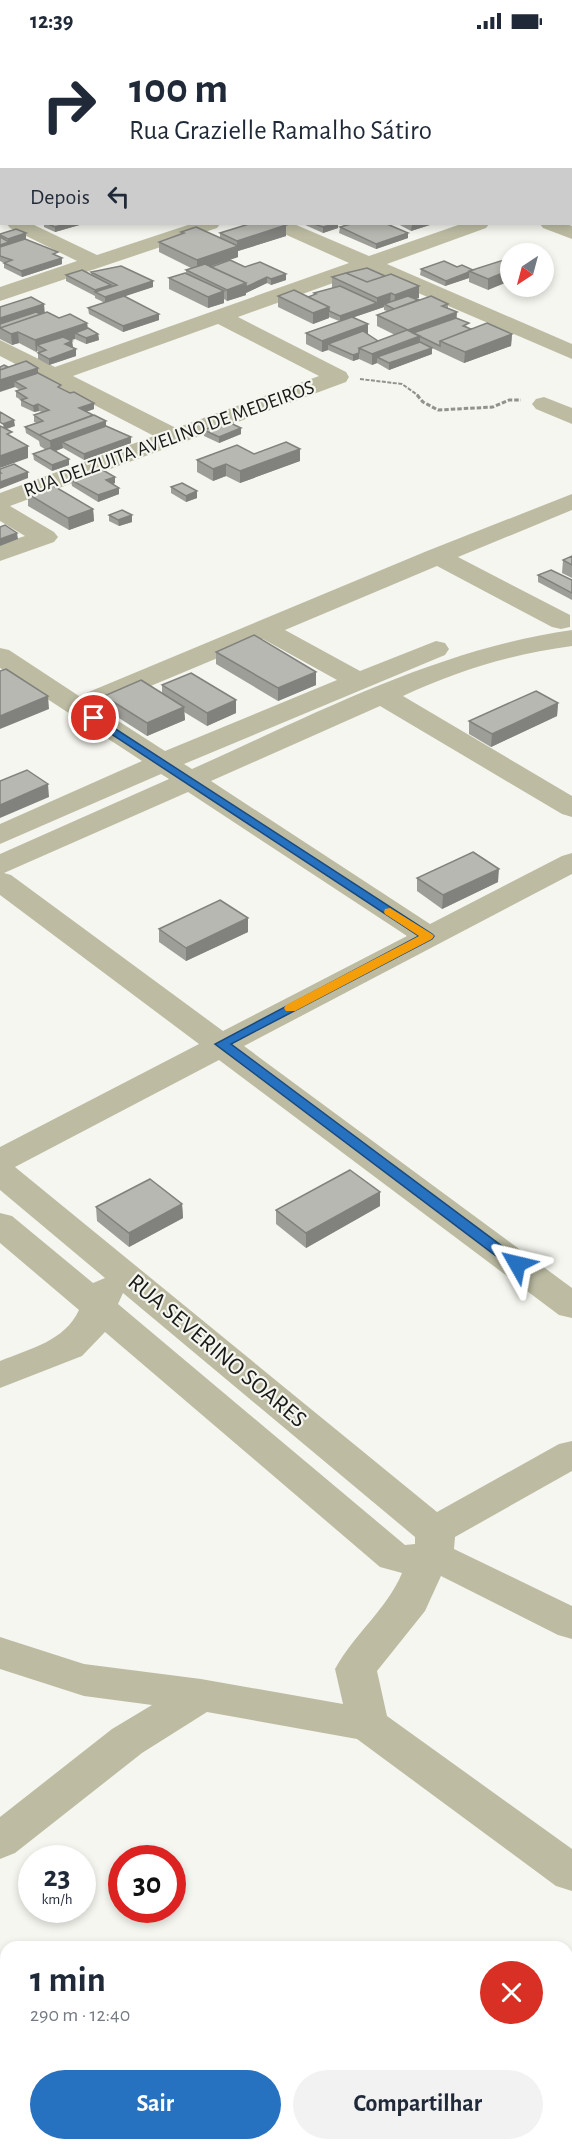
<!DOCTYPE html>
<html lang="pt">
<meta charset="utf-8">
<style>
:root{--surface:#fff;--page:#f2f2f3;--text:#1f2937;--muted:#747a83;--accent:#2771c1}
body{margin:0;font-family:"Alegreya Sans",sans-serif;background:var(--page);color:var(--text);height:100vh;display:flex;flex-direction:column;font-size:22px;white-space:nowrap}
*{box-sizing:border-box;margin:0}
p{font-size:20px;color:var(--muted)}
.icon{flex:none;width:33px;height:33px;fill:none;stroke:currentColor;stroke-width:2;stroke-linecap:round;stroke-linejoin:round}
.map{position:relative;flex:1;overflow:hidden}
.side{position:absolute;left:0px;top:1899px;width:573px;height:210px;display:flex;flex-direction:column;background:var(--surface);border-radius:18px 18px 0 0;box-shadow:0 3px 9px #0003}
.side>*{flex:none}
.banner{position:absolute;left:0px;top:0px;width:573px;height:183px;box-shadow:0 3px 9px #0003;background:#fff;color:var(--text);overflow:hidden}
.needle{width:39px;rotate:216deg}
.tools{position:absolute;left:500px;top:201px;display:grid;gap:12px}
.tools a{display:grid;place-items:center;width:54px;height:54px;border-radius:50%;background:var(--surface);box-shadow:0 3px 9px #0003;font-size:30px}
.speed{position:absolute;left:18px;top:1803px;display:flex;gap:12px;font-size:30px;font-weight:700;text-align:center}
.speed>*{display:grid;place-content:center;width:78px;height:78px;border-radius:50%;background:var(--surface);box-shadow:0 3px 9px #0003;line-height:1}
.speed small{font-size:15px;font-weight:400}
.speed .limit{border:9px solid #d22;background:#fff;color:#111}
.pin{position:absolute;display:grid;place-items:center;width:51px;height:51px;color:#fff;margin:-26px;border:3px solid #fff;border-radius:50%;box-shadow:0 2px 6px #0007}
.me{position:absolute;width:66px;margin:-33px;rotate:307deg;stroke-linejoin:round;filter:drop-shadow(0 0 4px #0008)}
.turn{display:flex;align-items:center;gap:21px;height:126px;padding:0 30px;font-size:27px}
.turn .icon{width:78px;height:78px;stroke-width:2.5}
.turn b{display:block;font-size:42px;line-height:51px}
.then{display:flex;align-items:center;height:57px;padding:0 30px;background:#0003;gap:12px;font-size:22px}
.round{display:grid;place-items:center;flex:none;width:63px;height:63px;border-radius:32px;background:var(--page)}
.overview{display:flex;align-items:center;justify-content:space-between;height:102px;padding:0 30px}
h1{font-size:36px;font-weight:700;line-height:45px}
.cta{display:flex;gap:12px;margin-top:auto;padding:12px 30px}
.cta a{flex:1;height:69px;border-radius:36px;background:var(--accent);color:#fff;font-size:24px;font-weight:700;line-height:69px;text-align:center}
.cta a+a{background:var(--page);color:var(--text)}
.status{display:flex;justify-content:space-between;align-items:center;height:42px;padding:0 30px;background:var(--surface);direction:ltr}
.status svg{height:16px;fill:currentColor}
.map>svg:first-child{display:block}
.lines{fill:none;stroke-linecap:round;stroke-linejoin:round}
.stream{stroke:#b9b47b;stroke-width:5}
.path-far1{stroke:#91918d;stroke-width:2;stroke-dasharray:4 1.5;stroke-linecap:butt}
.path{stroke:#91918d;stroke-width:3;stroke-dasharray:4.5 2;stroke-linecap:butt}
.minor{fill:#bdbca3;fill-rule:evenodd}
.wall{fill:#9e9e99;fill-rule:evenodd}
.shaded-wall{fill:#81817d}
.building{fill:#b8b8b2;stroke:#81817d;stroke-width:1.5}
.route{fill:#2771c1;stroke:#19497d;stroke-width:1.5}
.slow{fill:#f59e0b}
.labels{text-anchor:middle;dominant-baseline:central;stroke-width:4.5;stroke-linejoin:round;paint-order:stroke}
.far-street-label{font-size:20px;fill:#191917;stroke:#f6f6f0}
.street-label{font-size:24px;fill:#191917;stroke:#f6f6f0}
</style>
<div class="status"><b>12:39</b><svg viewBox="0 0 49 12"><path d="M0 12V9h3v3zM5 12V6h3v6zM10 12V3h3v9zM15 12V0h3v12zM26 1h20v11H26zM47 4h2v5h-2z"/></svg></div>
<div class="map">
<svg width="572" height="2109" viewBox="0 0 572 2109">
<rect width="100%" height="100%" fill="#f6f6f0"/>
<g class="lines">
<!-- stream -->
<path class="stream" d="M345,0L349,2"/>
<!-- path-far1 -->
<path class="path-far1" d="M360,337L402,342L419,354"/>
<!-- path -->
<path class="path" d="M417,353L423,360L438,368L493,365L509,358H521"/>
<!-- minor -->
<path class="minor" d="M49,0H71L48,2Z
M112,0H132L133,2H113Z
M0,12H2L0,24Z
M0,52L2,53V65L0,64Z
M0,80H2V92H0Z
M7,182H32L97,213L191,182H220L217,186L0,259V245L77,219L10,186Z
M268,182H294L369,214L461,182H489L486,186L387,222L572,302V317L367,229L238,275L346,330L349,335L346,340L10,464L54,490L58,495L54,500L0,519V502L25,494L0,479V451L154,394L0,314V298L55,325L349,221L271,186ZM218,282L319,334L176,386L73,334Z
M540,182H567L572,184V197L543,186Z
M544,355L572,366V382L536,367L532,362L536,357Z
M572,452V468L458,515L570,573V585L561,587L552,585L437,524L285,588L360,629L436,599L445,601L449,607L445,613L184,722L192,727C315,672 437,607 572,588V604C512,612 457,629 403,654L572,754V775L562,772L380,664L211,739L430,882L562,814L572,811V832L244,1004L572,1246V1276L559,1273L219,1018L15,1125L437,1470L559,1402L572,1399V1429L455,1495L454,1507L572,1564V1597L558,1593L441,1534L425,1569L377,1629L387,1674L572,1807V1849L556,1844L357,1697L207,1670L142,1711L15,1811L0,1817V1775L112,1687L152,1663L84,1654L0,1627V1595L84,1622L201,1637L343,1662L335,1627C354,1592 387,1567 402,1531L380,1525L105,1290L82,1314L0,1346V1319C29,1307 65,1299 79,1268L0,1201V1171L12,1174L93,1241L105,1236L0,1148V1105L199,1002L0,853V812L169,737L161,732L0,802V782L142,719L0,626V606L9,608L79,654L427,509ZM263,597L337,638L165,709L98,666ZM188,750L407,894L223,989L11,833L4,831ZM123,1251L415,1495V1502L405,1503L118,1262Z"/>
</g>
<!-- wall -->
<path class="wall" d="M44,182H83L55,190L44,185Z
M303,182H338V186L323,191Z
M341,182H387L408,191V196L376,207L339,191L340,185L345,183Z
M398,182H433L411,189Z
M181,190L220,196V191L286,194L238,209V215L211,224L245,225L286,238L271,243L267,241L246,251V253L227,259L224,257V261L208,266L169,247V236L186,231V228L191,226L159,210V200L181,192Z
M26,191V197L58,214L62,222L22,235L4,226V221L0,219V192Z
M510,216L488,248L469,240V236L445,244L420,233L421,227L457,225L473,228Z
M91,230L153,239V245L124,254L159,272V278L123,290L89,272L88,266L105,261L95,256V254L66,239V233L91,232Z
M332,235L419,256L415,257L418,258L448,262V266L457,270L456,276L469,286L512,292L511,304L464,321L432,306V312L389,328L377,321L372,323L359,317L353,319L328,308L322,310L306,302V291L339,279L329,275V276L313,282L278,265V254L308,255L314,253V251L332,246ZM384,265V268L387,269L377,273V284L395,293L378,299L368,292L354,275Z
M0,265L45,271L59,276L87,281L88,286L98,292L99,298L86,302L75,297L70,298L72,299L73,306L76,314L49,323L38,317V311H40L37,309L36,310L19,301L12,303L0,297Z
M8,325L38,326V331L62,347L70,351L94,361V367L86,370L106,379V384L131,395V401L84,418L63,406L55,409L69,417V423L52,429L34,418L33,412L46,408L40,404L39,399L26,391L25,385L37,381L34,380V373L42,370L39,369L34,370L21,364V358L16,355V349L20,348L15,345Z
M204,388L241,392L219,401L204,394Z
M300,407V419L240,441L226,434L213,439L197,430V418Z
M115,435V441L113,442L119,452L98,460L72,444L71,438Z
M171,445L197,449V456L186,460L171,451Z
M28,452L93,467L94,479L69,488L28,464Z
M109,473H132V480L119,484L109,479Z
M572,514V536L562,531L563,518Z
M538,533L572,538V558L538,540Z
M216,610L316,643L278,659L216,622Z
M162,643L236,671L207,684L184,670L185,678L147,694L105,667L104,654L162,651Z
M558,661L557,674L491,705L469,692V679Z
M417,836L498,840L442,867L417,849Z
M159,887L248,890L186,919L159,900Z
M380,1150V1164L306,1206L276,1182V1168Z
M182,1162L183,1176L129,1205L97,1179L96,1165Z"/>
<!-- shaded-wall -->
<path class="shaded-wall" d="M6,0H18L15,2H2Z
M2,67V78H0V68Z
M65,182H83L55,190V185Z
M334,182H338V186L323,191V185Z
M416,182H433L411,189L412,183Z
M286,183V194L238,209V215L197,229V218L237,205V199Z
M26,191V197L0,209V203L8,200V197Z
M408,191V196L376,207V202Z
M62,216V222L22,235L21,229Z
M510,228V239L488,248V237Z
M469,230V236L445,244L446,239Z
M286,232V238L271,243V237Z
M267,235V241L246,251V253L227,259V248Z
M153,239V245L105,261V255Z
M111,243V249L95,250V248Z
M419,244V256L394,264L395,253Z
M224,249V261L208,266V255Z
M391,251L390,262H384V265L340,280V274L377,261V256Z
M44,262L45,273L0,286V276Z
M329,265V276L313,282V271Z
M457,270L456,282L420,295V306L377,315V321L372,323V312L408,299V288Z
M159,272V278L123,290V284Z
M87,281L88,292L75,291V297L44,307L37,303V309L36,310L35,298Z
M368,282V293L328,302V308L322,310V299Z
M18,290L19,301L12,303L11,292Z
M98,292L99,298L86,302V296Z
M512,292L511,304L464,321L465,310Z
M72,299L73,306L65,302Z
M432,306V312L389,328V321Z
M76,307V314L49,323V317Z
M359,311V317L353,319V313Z
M38,326V337L14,339L15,345L0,350V334Z
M94,361V367L79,372V366Z
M38,362L39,369L34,370L33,364Z
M14,378L15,384L4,388L3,382Z
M106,379V391L62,400L63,406L51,411L50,399Z
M241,386V392L219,401V395Z
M131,395V401L84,418V412Z
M28,404V416L0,426V414Z
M300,407V419L240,441V429Z
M69,417V423L52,429V423Z
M226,422V434L213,439V427Z
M28,430V436L0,447V440Z
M115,435V441L106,445V438Z
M119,446V452L98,460V453Z
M197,449V456L186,460V454Z
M93,467L94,479L69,488L68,476Z
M132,473V480L119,484L118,478Z
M17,491L18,497L0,504V497Z
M316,630V643L278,659V646Z
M48,654L49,667L0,687V674Z
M236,658V671L207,684V671Z
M558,661L557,674L491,705L492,692Z
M184,665L185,678L147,694V681Z
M48,742L49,755L0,776V763Z
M499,827L498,840L442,867L443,853Z
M248,876V890L186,919V906Z
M380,1150V1164L306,1206V1191Z
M182,1162L183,1176L129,1205V1191Z"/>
<!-- building -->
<path class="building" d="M262,0H300L303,1L255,2Z
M2,126V138L0,137V127Z
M48,182H65L55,185Z
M249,182H282L286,183L237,199L220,191Z
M314,182H334L323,185Z
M351,182H387L408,191L376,202L340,185Z
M196,185L238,204L197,218L159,200L184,191L181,190Z
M16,187L26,191L8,197L0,193V192Z
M0,195L9,200L0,203Z
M25,197L58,210L53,212L62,216L21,229L4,221L12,218L0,214V205Z
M510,216V228L488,237L469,229Z
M230,218L245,225L260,220L286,232L271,237L267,235L246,245V241L211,225Z
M444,219L457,225L462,223L473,228L469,229V230L446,239L421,227Z
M205,222L246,241L227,248L186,228Z
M121,224L153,239L105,255L95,250L117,243L91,230Z
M367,226L385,234L367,240L346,231Z
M82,228L111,243L95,248L66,233Z
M185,231L224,249L208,255L169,236Z
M346,231L367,240L391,232L419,244L395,253L391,251L377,256L332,235Z
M340,244L377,261L340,274L329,269V265L308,255L316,252L314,251Z
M294,248L329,265L313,271L278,254Z
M124,254L159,272L123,284L88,266Z
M408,254L418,258L394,267L384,262Z
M431,254L448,262L442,264L457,270L408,288L377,273Z
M31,255L44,262L0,276V265Z
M36,270L41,272L0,286V282Z
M47,270L59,276L70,272L87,281L35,298L18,290L11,292L0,286Z
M352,275L368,282L322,299L306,291Z
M456,276L469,281L463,284L471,287L440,299V304L413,291Z
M487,281L512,292L465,310L440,299Z
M88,286L98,292L86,296L75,291Z
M407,288L420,294L372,312L359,306Z
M363,289L378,299L359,306V311L353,313L328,302Z
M63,295L72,299L65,302L76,307L49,317L38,311L46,308L37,303Z
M420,300L432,306L389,321L377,315Z
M26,319L38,326L0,338V328Z
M4,323L8,325L0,328V325Z
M38,331L61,343L58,345L70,351L74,350L94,361L79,366L93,373L39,393L25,385L43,379L34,373L49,368L38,362L33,364L21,358L27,356L16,349L26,346L14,339Z
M0,370L14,378L3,382L0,380Z
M94,373L106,379L50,399L39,393Z
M226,379L241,386L219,395L204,388Z
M0,384L12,390L7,392L28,404L0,414Z
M106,384L131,395L84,412L62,400Z
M286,400L300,407L240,429L226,422L213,427L197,418L237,403L254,412Z
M50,406L69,417L52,423L33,412Z
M14,422L28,430L0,440V431H1L0,430V427Z
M101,427L115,435L106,438L119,446L98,453L71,438Z
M182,441L197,449L186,454L171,445Z
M52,443L93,467L68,476L28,452Z
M122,468L132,473L118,478L109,473Z
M5,483L17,491L0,497V485Z
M572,514V523L563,518Z
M551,528L572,538V551L538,533Z
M254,593L316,630L278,646L216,610Z
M6,627L48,654L0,674V629Z
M191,631L236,658L207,671L162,643Z
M141,638L184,665L147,681L104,654Z
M536,649L558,661L492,692L469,679Z
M27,728L48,742L0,763V739Z
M473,810L499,827L443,853L417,836Z
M220,858L248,876L186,906L159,887Z
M350,1128L380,1150L306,1191L276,1168Z
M150,1137L182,1162L129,1191L96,1165Z"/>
<!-- route -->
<path class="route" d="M94,673L432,892L434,894L432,897L231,1002L522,1219L524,1222L522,1226H512L215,1002L419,894L90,678V674Z"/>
<!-- slow -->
<path class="slow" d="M390,866L432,892L434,894L432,897L295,969H286L284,966L286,963L419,894L385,872L384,870L385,867Z"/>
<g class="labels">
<!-- far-street labels -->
<g class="far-street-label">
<text transform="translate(169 397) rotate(-20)">RUA DELZUITA AVELINO DE MEDEIROS</text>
</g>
<!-- street labels -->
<g class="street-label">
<text transform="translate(217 1309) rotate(40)">RUA SEVERINO SOARES</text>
</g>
</g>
</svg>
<div class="tools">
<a><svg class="needle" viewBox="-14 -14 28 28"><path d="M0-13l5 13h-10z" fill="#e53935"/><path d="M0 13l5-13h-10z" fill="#747a83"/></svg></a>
</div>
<div class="speed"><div>23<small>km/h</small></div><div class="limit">30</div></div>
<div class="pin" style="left:94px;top:676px;background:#d93025"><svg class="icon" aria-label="arrive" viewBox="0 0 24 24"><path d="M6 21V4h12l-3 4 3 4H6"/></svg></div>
<svg class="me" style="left:517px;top:1222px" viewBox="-20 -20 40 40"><path d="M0-17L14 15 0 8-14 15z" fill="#2771c1" stroke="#fff" stroke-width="4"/></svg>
<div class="banner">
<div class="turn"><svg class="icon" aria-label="right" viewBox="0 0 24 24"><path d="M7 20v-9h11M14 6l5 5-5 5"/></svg><div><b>100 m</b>Rua Grazielle Ramalho Sátiro</div></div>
<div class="then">Depois<svg class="icon" aria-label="left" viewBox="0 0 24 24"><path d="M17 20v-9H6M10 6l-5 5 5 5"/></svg></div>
</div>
<section class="side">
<div class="overview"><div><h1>1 min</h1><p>290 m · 12:40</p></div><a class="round" style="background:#d93025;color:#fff"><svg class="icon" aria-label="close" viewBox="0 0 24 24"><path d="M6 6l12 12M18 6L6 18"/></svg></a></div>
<div class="cta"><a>Sair</a><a>Compartilhar</a></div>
</section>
</div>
